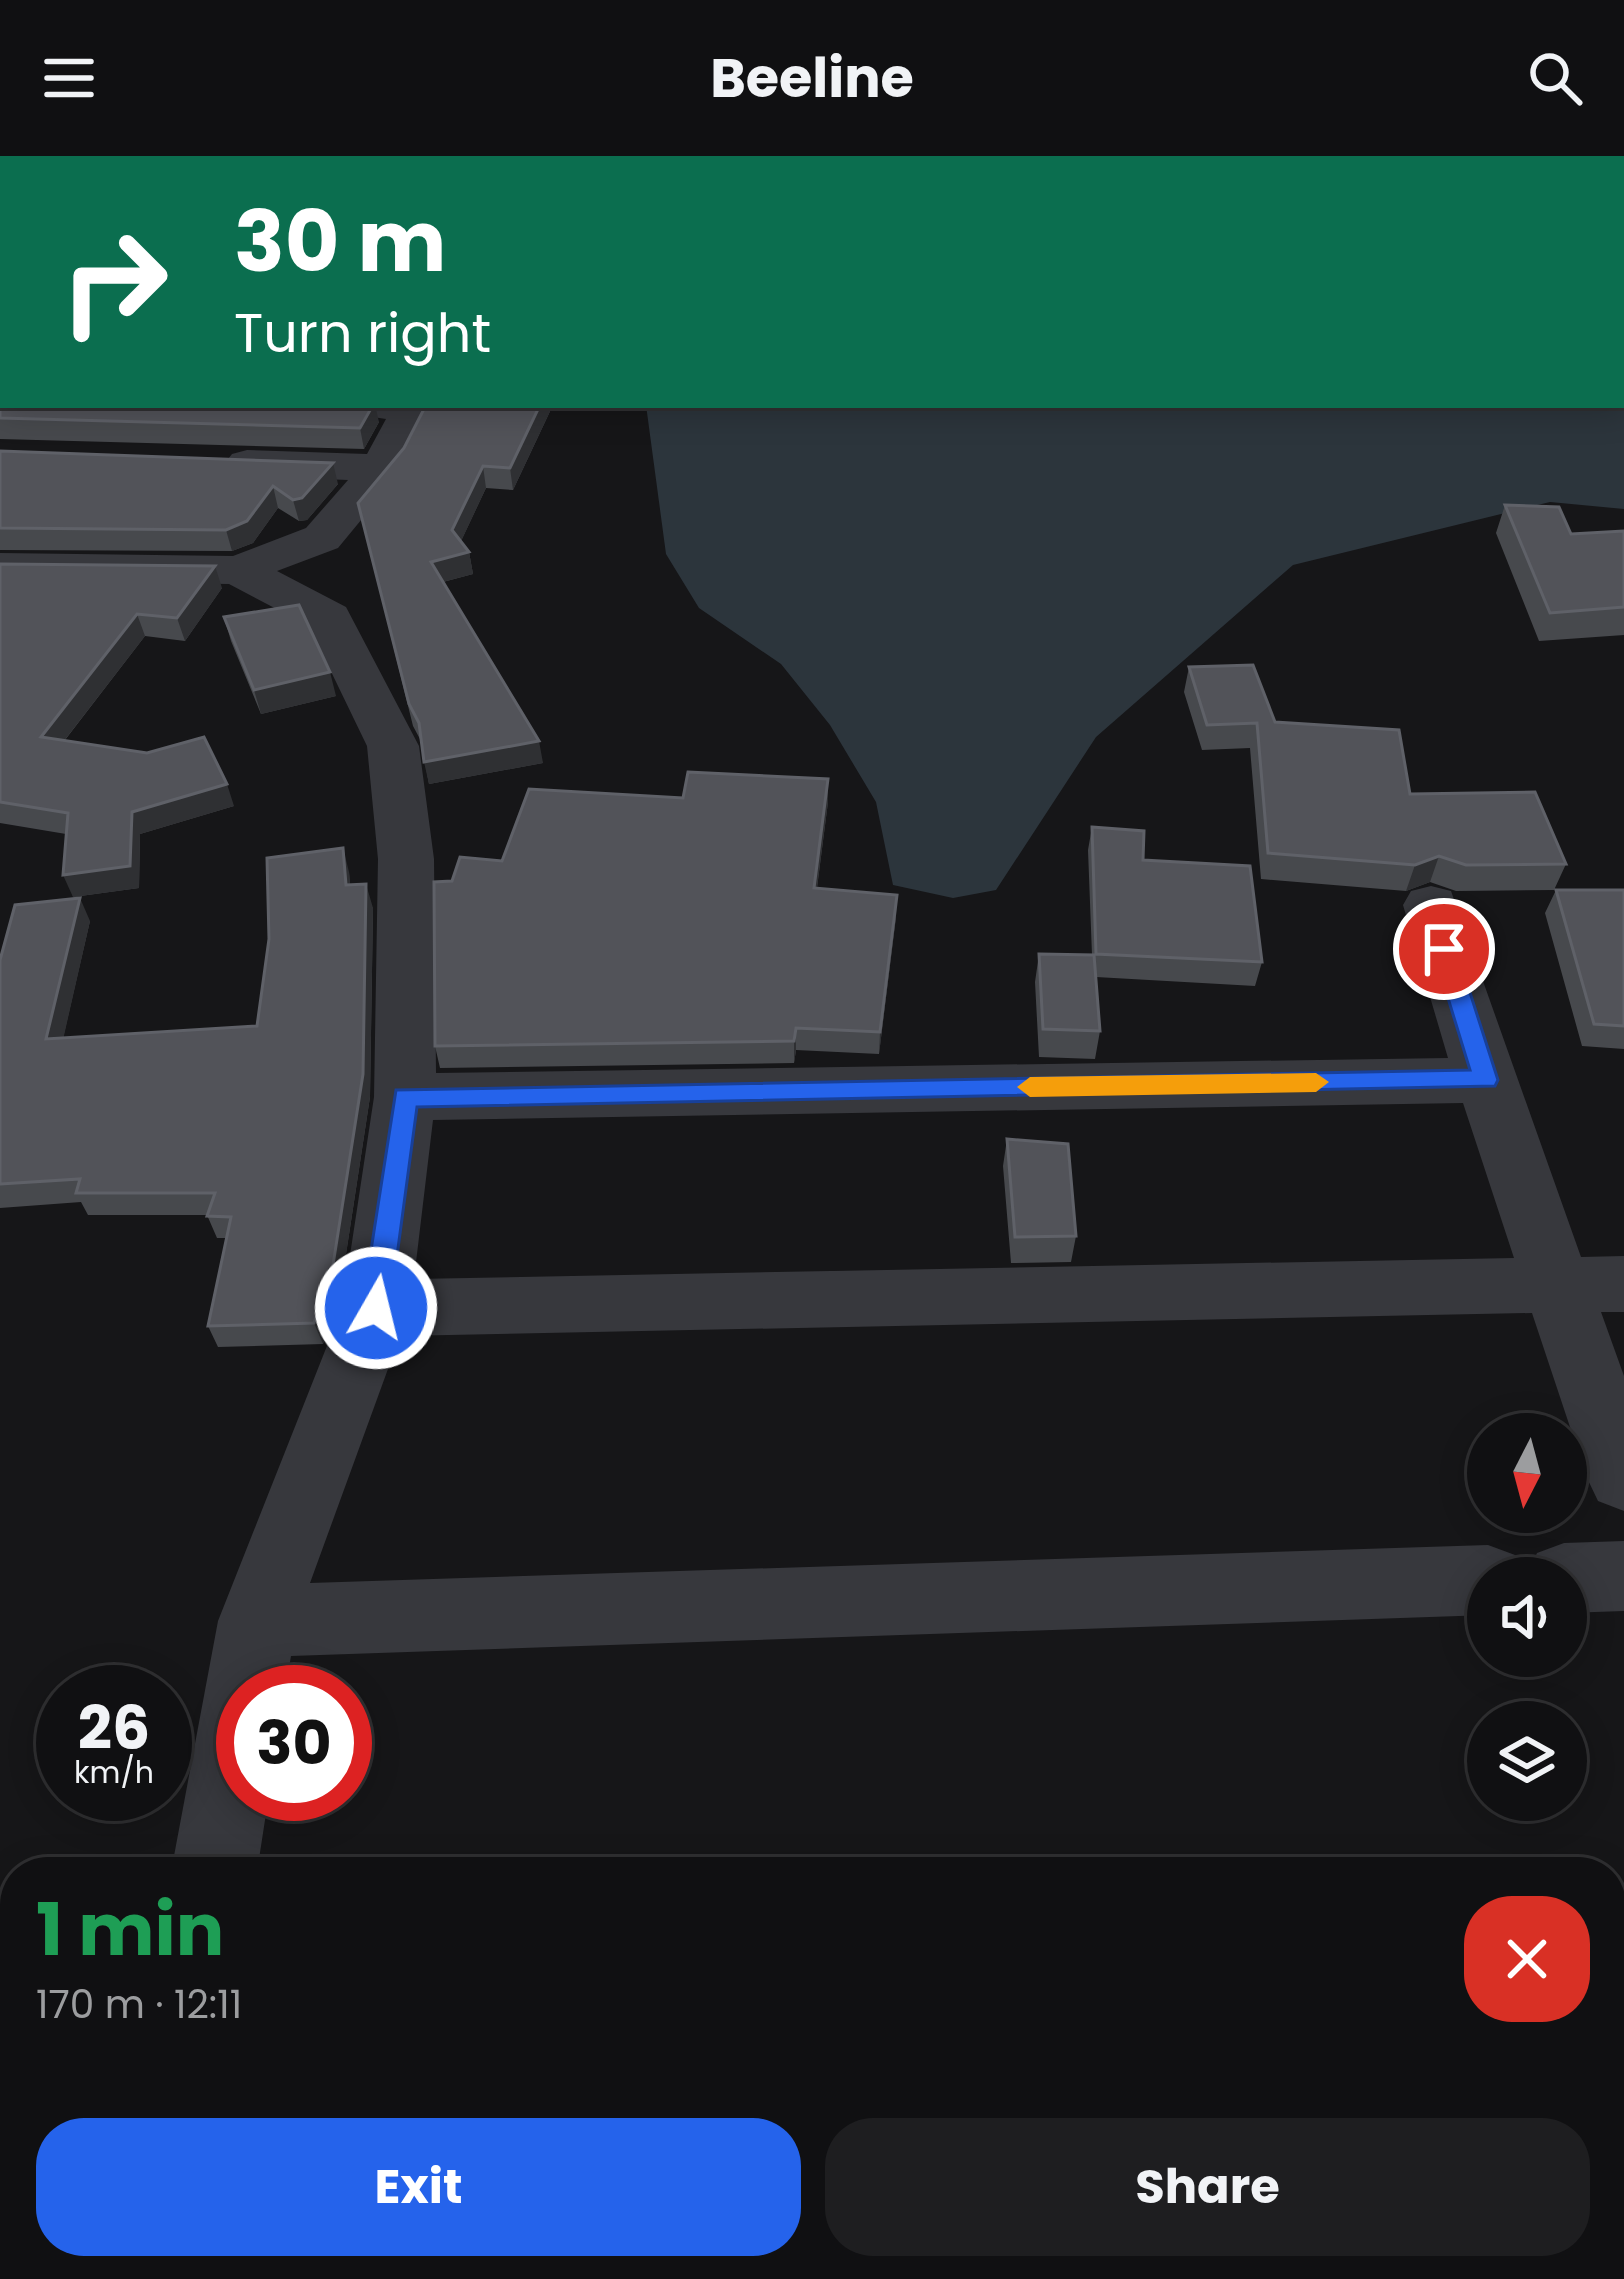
<!DOCTYPE html>
<meta charset="utf-8">
<style>
:root{--surface:#101012;--page:#1e1e20;--text:#f1f3f6;--muted:#9c9d9f;--line:#303032;--accent:#2563eb}
body{margin:0;font-family:Poppins,sans-serif;background:var(--page);color:var(--text);height:100vh;display:flex;flex-direction:column;font-size:45px;white-space:nowrap}
*{box-sizing:border-box;margin:0}
p{font-size:39px;color:var(--muted)}
.icon{flex:none;width:66px;height:66px;fill:none;stroke:currentColor;stroke-width:2;stroke-linecap:round;stroke-linejoin:round}
.map{position:relative;flex:1;overflow:hidden}
.drawer{position:absolute;left:0px;top:1701px;width:1626px;height:423px;display:flex;flex-direction:column;background:var(--surface);border-radius:48px 48px 0 0;box-shadow:0 6px 30px #0003,0 0 0 3px var(--line)}
.drawer>*{flex:none}
.hud{position:absolute;left:0px;top:0px;width:1626px;height:252px;box-shadow:0 6px 30px #0003,0 0 0 3px var(--line);background:#0b6e4f;color:#fff;overflow:hidden}
.needle{width:78px;rotate:186deg}
.tools{position:absolute;left:1467px;top:1257px;display:grid;gap:24px}
.tools a{display:grid;place-items:center;width:120px;height:120px;border-radius:50%;background:var(--surface);box-shadow:0 6px 30px #0003,0 0 0 3px var(--line);font-size:60px}
.speed{position:absolute;left:36px;top:1509px;display:flex;gap:24px;font-size:60px;font-weight:700;text-align:center}
.speed>*{display:grid;place-content:center;width:156px;height:156px;border-radius:50%;background:var(--surface);box-shadow:0 6px 30px #0003,0 0 0 3px var(--line);line-height:1}
.speed small{font-size:30px;font-weight:400}
.speed .limit{border:18px solid #d22;background:#fff;color:#111}
.pin{position:absolute;display:grid;place-items:center;width:102px;height:102px;color:#fff;margin:-51px;border:6px solid #fff;border-radius:50%;box-shadow:0 3px 12px #0007}
.me{position:absolute;width:132px;margin:-66px;rotate:8deg;stroke-linejoin:round;filter:drop-shadow(0 0 9px #0008)}
.turn{display:flex;align-items:center;gap:42px;height:252px;padding:0 36px;font-size:54px}
.turn .icon{width:156px;height:156px;stroke-width:2.5}
.turn b{display:block;font-size:84px;line-height:102px}
.round{display:grid;place-items:center;flex:none;width:126px;height:126px;border-radius:48px;background:var(--page)}
.headline{display:flex;align-items:center;justify-content:space-between;height:204px;padding:0 36px}
h1{font-size:72px;font-weight:700;line-height:90px;color:#1e9e55}
.primary-button{display:flex;gap:24px;margin-top:auto;padding:24px 36px}
.primary-button a{flex:1;height:138px;border-radius:48px;background:var(--accent);color:#fff;font-size:48px;font-weight:700;line-height:138px;text-align:center}
.primary-button a+a{background:var(--page);color:var(--text)}
header{display:flex;justify-content:space-between;align-items:center;height:156px;padding:0 36px;background:var(--surface);font-size:54px;font-weight:700}
.map>svg:first-child{display:block}
.water{fill:#2c353c}
.lines{fill:none;stroke-linecap:round;stroke-linejoin:round}
.minor{fill:#37383d;fill-rule:evenodd}
.wall{fill:#47494d}
.shaded-wall{fill:#2f3033}
.building{fill:#525359;stroke:#5f6168;stroke-width:3}
.route{fill:#2563eb;stroke:#184099;stroke-width:3}
.slow{fill:#f59e0b}
</style>
<header><svg class="icon" aria-label="menu" viewBox="0 0 24 24"><path d="M4 6h16M4 12h16M4 18h16"/></svg>Beeline<svg class="icon" aria-label="search" viewBox="0 0 24 24"><circle cx="10" cy="10" r="6"/><path d="M15 15l6 6"/></svg></header>
<div class="map">
<svg width="1624" height="2123" viewBox="0 0 1624 2123">
<rect width="100%" height="100%" fill="#161618"/>
<!-- water -->
<path class="water" d="M280,0H1624V353L1550,346L1293,409L1096,581L996,734L953,742L893,729L876,646L830,569L781,508L699,452L666,398L646,249H1623V3Z"/>
<g class="lines">
<!-- minor -->
<path class="minor" d="M347,249H430L433,253L404,312L338,392L277,415L346,451L419,590L434,703L436,917L1448,902L1403,749L1411,735L1431,730L1451,735L1581,1101L1624,1100V1156H1601L1624,1220V1355L1598,1345L1587,1322L1532,1157L400,1180L310,1427L1488,1389L1515,1399L1526,1422H1488V1459L291,1500L285,1536H243V1638H269L257,1716H171L218,1465L342,1152L374,941L378,703L367,590L309,470L229,428L0,425V397L233,400L306,372L348,324L247,320L232,316L225,307L232,298L247,294L367,298L386,263L353,258ZM1463,947L1514,1102L414,1123L433,964Z
M1624,1385V1455L1566,1457V1422H1526L1537,1397L1564,1387Z
M1611,1753H1624V1841H1611Z
M98,2109H196L193,2123H95Z"/>
</g>
<!-- wall -->
<path class="wall" d="M0,33L379,266L364,293L0,283Z
M553,249L513,334L486,332L461,385L469,396L473,418L443,426L543,607L429,628L421,585L413,570L358,347L404,292Z
M0,295L338,328L307,364L299,365L278,352L253,387L232,395L0,394Z
M1505,349L1571,378L1624,375V479L1539,485L1496,377Z
M0,408L222,432L185,485L145,480L65,584L234,650L140,678L139,732L73,741L66,678L0,667Z
M224,461L336,540L261,558L231,485Z
M1189,511L1275,566L1410,638L1566,708L1554,734L1456,735L1430,726L1406,735L1261,723L1250,592L1202,594L1184,536Z
M683,642L828,646L817,732L896,761L879,898L796,894L794,907L440,912L435,890L452,725Z
M1092,671L1143,704L1262,806L1255,830L1096,821L1100,875L1095,903L1039,901L1035,826L1039,798L1092,799L1088,694Z
M349,716L350,729L373,752L370,941L341,1131L323,1188L218,1191L208,1170L226,1082H217L207,1059H88L81,1046L0,1052V804L90,765L63,882L257,870Z
M1556,734H1624V893L1582,890L1545,757Z
M1007,983L1076,1080L1071,1106L1011,1107L1003,1010Z"/>
<!-- shaded-wall -->
<path class="shaded-wall" d="M373,249H375L379,266L364,293L360,272Z
M540,249H553L513,334L510,312Z
M333,307L338,328L307,364L299,365L293,344Z
M483,310L486,332L456,396L452,374Z
M273,330L278,352L253,387L232,395L226,374Z
M469,396L473,418L435,428L431,406Z
M215,410L222,432L185,485L177,462Z
M137,458L145,480L50,603L41,581Z
M330,516L336,540L261,558L254,534Z
M539,585L543,607L429,628L424,606Z
M828,623V646L814,754V732Z
M227,628L234,650L140,678L139,732L73,741L63,719L132,656Z
M343,692L349,716L352,753L346,729Z
M1439,700L1430,726L1406,735L1415,709Z
M366,728L373,752L370,941L341,1131L323,1188L314,1167Z
M897,739L896,761L879,898L880,876Z
M80,742L90,765L58,906L46,883Z
M796,872V894L794,907V885Z"/>
<!-- building -->
<path class="building" d="M28,0L89,1L189,0L187,3H25Z
M3,30V249H373L360,272L0,262V33Z
M426,249H540L510,312L483,310L452,374L469,396L431,406L539,585L424,606L419,567L409,548L358,347L404,292Z
M0,295L333,307L302,342L293,344L273,330L247,365L226,374L0,372Z
M1505,349L1559,351L1571,378L1624,375V451L1550,457Z
M0,408L215,410L177,462L137,458L41,581L147,597L204,581L227,628L132,656L130,710L63,719L68,657L0,646Z
M299,449L330,516L254,534L224,461Z
M1253,509L1275,566L1399,574L1410,638L1535,636L1566,708L1466,709L1439,700L1415,709L1268,697L1257,567L1207,569L1189,511Z
M688,616L828,623L814,732L897,739L880,876L796,872L794,885L435,890L434,726L452,725L460,701L502,705L529,633L683,642Z
M1092,671L1144,675L1143,704L1250,710L1262,806L1096,798Z
M343,692L346,729L366,728L363,918L333,1109L314,1167L208,1170L231,1061L207,1060L215,1037H76L80,1023L0,1028V804L15,749L80,742L46,883L257,870L269,783L267,702Z
M1556,734H1624V870L1594,868Z
M1039,798L1094,799L1100,875L1043,873Z
M1007,983L1068,988L1076,1080L1015,1081Z"/>
<!-- route -->
<path class="route" d="M1444,785L1456,793L1498,924L1495,930L417,951L390,1152L386,1160H366L362,1152L396,934L1470,914L1433,793Z"/>
<!-- slow -->
<path class="slow" d="M1316,917L1329,926L1316,936L1030,941L1017,931L1030,921Z"/>
</svg>
<div class="tools">
<a><svg class="needle" viewBox="-14 -14 28 28"><path d="M0-13l5 13h-10z" fill="#e53935"/><path d="M0 13l5-13h-10z" fill="#9c9d9f"/></svg></a>
<a><svg class="icon" aria-label="sound" viewBox="0 0 24 24"><path d="M4 9h4l5-4v14l-5-4H4zM17 9q2 3 0 6"/></svg></a>
<a><svg class="icon" aria-label="layers" viewBox="0 0 24 24"><path d="M12 4l9 5-9 5-9-5zM3 14l9 5 9-5"/></svg></a>
</div>
<div class="speed"><div>26<small>km/h</small></div><div class="limit">30</div></div>
<div class="pin" style="left:1444px;top:793px;background:#d93025"><svg class="icon" aria-label="arrive" viewBox="0 0 24 24"><path d="M6 21V4h12l-3 4 3 4H6"/></svg></div>
<svg class="me" style="left:376px;top:1152px" viewBox="-20 -20 40 40"><circle r="17" fill="#2563eb" stroke="#fff" stroke-width="3"/><path d="M0-11L8 9 0 5-8 9z" fill="#fff"/></svg>
<div class="hud">
<div class="turn"><svg class="icon" aria-label="right" viewBox="0 0 24 24"><path d="M7 20v-9h11M14 6l5 5-5 5"/></svg><div><b>30 m</b>Turn right</div></div>
</div>
<section class="drawer">
<div class="headline"><div><h1>1 min</h1><p>170 m · 12:11</p></div><a class="round" style="background:#d93025;color:#fff"><svg class="icon" aria-label="close" viewBox="0 0 24 24"><path d="M6 6l12 12M18 6L6 18"/></svg></a></div>
<div class="primary-button"><a>Exit</a><a>Share</a></div>
</section>
</div>
